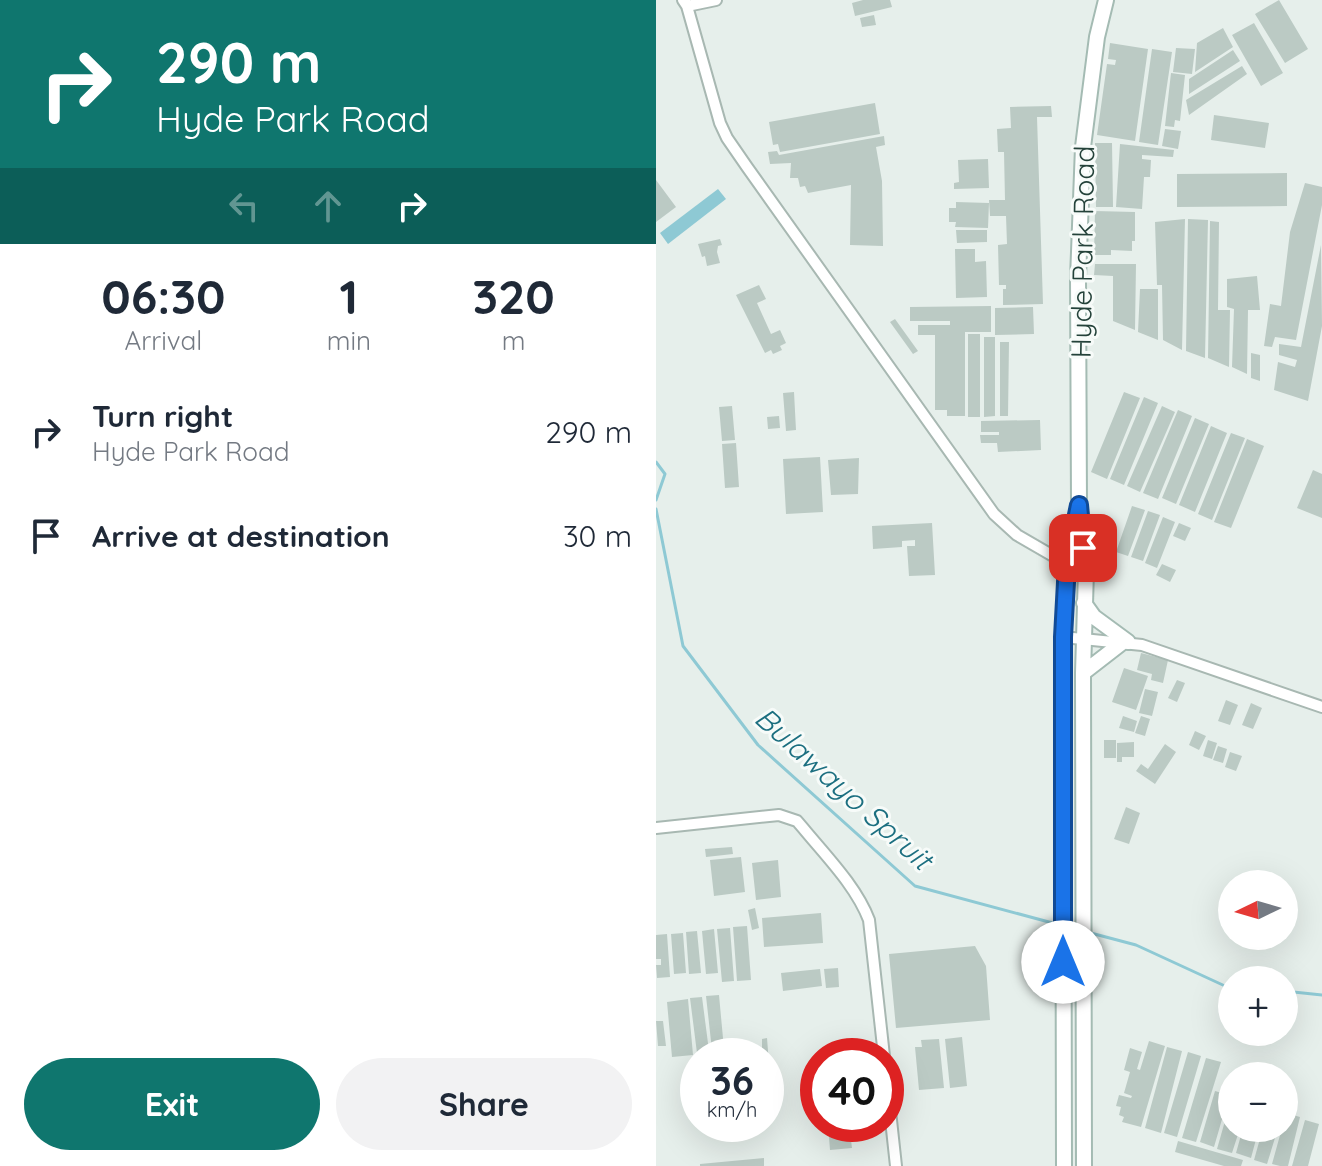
<!DOCTYPE html>
<meta charset="utf-8">
<style>
:root{--surface:#fff;--page:#f2f2f3;--text:#1f2937;--muted:#747a83;--accent:#0f766e}
body{margin:0;font-family:Quicksand,sans-serif;background:var(--page);color:var(--text);height:100vh;display:flex;flex-direction:column;font-size:30px;white-space:nowrap}
*{box-sizing:border-box;margin:0}
p{font-size:26px;color:var(--muted)}
.icon{flex:none;width:44px;height:44px;fill:none;stroke:currentColor;stroke-width:2;stroke-linecap:round;stroke-linejoin:round}
.map{position:relative;flex:1;overflow:hidden}
.panel{display:flex;flex-direction:column;background:var(--surface);width:656px}
.panel>*{flex:none}
.banner{background:#0f766e;color:#fff;overflow:hidden}
.needle{width:52px;rotate:265deg}
.tools{position:absolute;left:562px;top:870px;display:grid;gap:16px}
.tools a{display:grid;place-items:center;width:80px;height:80px;border-radius:50%;background:var(--surface);box-shadow:0 8px 32px #0002;font-size:40px}
.speed{position:absolute;left:24px;top:1038px;display:flex;gap:16px;font-size:40px;font-weight:700;text-align:center}
.speed>*{display:grid;place-content:center;width:104px;height:104px;border-radius:50%;background:var(--surface);box-shadow:0 8px 32px #0002;line-height:1}
.speed small{font-size:20px;font-weight:400}
.speed .limit{border:12px solid #d22;background:#fff;color:#111}
.pin{position:absolute;display:grid;place-items:center;width:68px;height:68px;color:#fff;margin:-34px;border-radius:16px;box-shadow:0 4px 12px #0006}
.me{position:absolute;width:88px;margin:-44px;rotate:0deg;stroke-linejoin:round;filter:drop-shadow(0 0 6px #0008)}
.turn{display:flex;align-items:center;gap:28px;height:168px;padding:0 24px;font-size:36px}
.turn .icon{width:104px;height:104px;stroke-width:2.5}
.turn b{display:block;font-size:56px;line-height:68px}
.lanes{display:flex;align-items:center;height:76px;padding:0 24px;background:#0003;justify-content:center;gap:40px;direction:ltr}
.lanes .off{opacity:.35}
.eta{display:flex;justify-content:space-evenly;align-items:center;height:136px;text-align:center}
.eta b{font-size:48px;font-weight:700;line-height:56px}
.cta{display:flex;gap:16px;margin-top:auto;padding:16px 24px}
.cta a{flex:1;height:92px;border-radius:48px;background:var(--accent);color:#fff;font-size:32px;font-weight:700;line-height:92px;text-align:center}
.cta a+a{background:var(--page);color:var(--text)}
ul{padding:0;list-style:none}
li{display:flex;align-items:center;gap:24px;height:104px;padding:0 24px}
li div{flex:1}
li b{display:block;font-size:30px}
li em{font-style:normal}
main{display:flex;flex:1;min-height:0}
.map>svg:first-child{display:block}
.water{fill:#8ec9d4}
.lines{fill:none;stroke-linecap:round;stroke-linejoin:round}
.stream{stroke:#8ec9d4;stroke-width:3}
.building{fill:#bbcac4}
.street-casing{stroke:#a8b8b2;stroke-width:14}
.secondary-casing{stroke:#a4bbb3;stroke-width:18}
.street{stroke:#fff;stroke-width:10}
.secondary{stroke:#fff;stroke-width:14}
.route-casing{stroke:#114b97;stroke-width:20}
.route{stroke:#1a73e8;stroke-width:14}
.labels{text-anchor:middle;dominant-baseline:central;stroke-width:6;stroke-linejoin:round;paint-order:stroke}
.street-label{font-size:28px;fill:#24423a;stroke:#f7fbf9}
.water-label{font-size:30px;font-style:italic;fill:#1c6f80;stroke:#f7fbf9}
</style>
<main>
<section class="panel">
<div class="banner">
<div class="turn"><svg class="icon" aria-label="right" viewBox="0 0 24 24"><path d="M7 20v-9h11M14 6l5 5-5 5"/></svg><div><b>290 m</b>Hyde Park Road</div></div>
<div class="lanes"><svg class="icon off" aria-label="left" viewBox="0 0 24 24"><path d="M17 20v-9H6M10 6l-5 5 5 5"/></svg><svg class="icon off" aria-label="ahead" viewBox="0 0 24 24"><path d="M12 20V5M6 11l6-6 6 6"/></svg><svg class="icon" aria-label="right" viewBox="0 0 24 24"><path d="M7 20v-9h11M14 6l5 5-5 5"/></svg></div>
</div>
<div class="eta">
<div><b>06:30</b><p>Arrival</p></div>
<div><b>1</b><p>min</p></div>
<div><b>320</b><p>m</p></div>
</div>
<ul>
<li><svg class="icon" aria-label="right" viewBox="0 0 24 24"><path d="M7 20v-9h11M14 6l5 5-5 5"/></svg><div><b>Turn right</b><p>Hyde Park Road</p></div><em>290 m</em></li>
<li><svg class="icon" aria-label="arrive" viewBox="0 0 24 24"><path d="M6 21V4h12l-3 4 3 4H6"/></svg><div><b>Arrive at destination</b></div><em>30 m</em></li>
</ul>
<div class="cta"><a>Exit</a><a>Share</a></div>
</section>
<div class="map">
<svg width="666" height="1166" viewBox="0 0 666 1166">
<rect width="100%" height="100%" fill="#e6efeb"/>
<!-- water -->
<path class="water" d="M62,189L70,199L12,244L4,233Z"/>
<g class="lines">
<!-- stream -->
<path class="stream" d="M0,462L9,474L0,500
M0,509L27,646L102,745L259,886L404,925
M431,932L480,945L569,986L576,987
M628,991L666,995"/>
</g>
<!-- building -->
<path class="building" d="M207,0H234L236,7L199,16L196,3Z
M623,0L652,49L629,63L599,14Z
M218,15L220,25L206,27L204,18Z
M598,23L627,73L605,86L576,35Z
M567,28L577,47L539,72L541,43Z
M454,43L492,49L479,141L441,135L451,64L459,65L460,60L452,59Z
M520,48L539,49L536,74L517,72Z
M496,49L516,52L502,145L483,142Z
M577,50L584,61L533,94V79Z
M586,66L591,74L533,115L530,100Z
M515,73L529,75L524,121L519,120L518,127L509,126Z
M219,103L224,134L124,152L122,144L117,145L113,122Z
M395,106L396,117H381L387,304L347,305V289H350V285H343L342,245L351,244L350,216H334L333,200H349L348,152H342L341,129L355,128L354,107Z
M558,115L613,123L609,148L555,140Z
M509,129L525,131L522,149L506,146Z
M228,136L229,145L220,147L226,181L227,246L194,245L195,185L152,193L149,186L144,187L142,178H134L135,163L114,164L112,152L121,151L123,155Z
M439,143H456L457,207H440Z
M464,144L518,150L517,157L486,155V159L495,160L494,177H488L486,209L460,207Z
M332,159L333,188L298,189V183L303,182L302,160Z
M631,173V206L521,207V174Z
M0,180L20,207L0,222Z
M649,183L666,187V205L640,340L619,337L616,347L608,346L614,304L625,306L634,232Z
M300,202L333,203L332,228L299,227L300,222H293V208H300Z
M439,211L479,212V241H476V251L455,250V255H438Z
M529,219L526,350L507,340L506,285H501L499,222Z
M532,219L552,220L549,358L530,351Z
M554,221L563,222L562,310H574L573,367L552,358Z
M300,230H331V242L301,243Z
M64,239L66,245L62,246L61,252L64,263L51,266L49,256L46,257L42,244Z
M665,245L666,326L652,401L618,390L622,362L639,367L641,360L623,355V344L645,347Z
M299,249H319V262L330,261L331,297L300,298Z
M439,264H480L479,330L457,321V276L438,275Z
M601,276L604,310H592L591,374L576,367L578,309L571,307V279Z
M103,285L110,299L101,303L115,334L124,330L130,343L124,346L126,350L117,354L115,350L109,353L80,295Z
M484,289H502V340L482,332Z
M335,306V332H309V416H291V410H279V335H262V325H294V321H254V307Z
M377,307L378,334L339,335V308Z
M239,319L262,351L257,354L234,322Z
M312,334H324V417H312Z
M328,337H339V416L328,417Z
M344,342H353L352,416H344Z
M595,353L604,355V381L595,378Z
M138,392L140,430L130,431L127,393Z
M468,392L484,398L451,479L435,472Z
M488,397L502,403L468,485L454,479Z
M76,406L79,440L66,441L63,407Z
M506,406L519,412L484,492L471,486Z
M522,410L536,416L502,499L487,493Z
M123,416L124,428L112,429L111,417Z
M539,418L553,424L520,504L506,498Z
M384,420L385,450L342,452L341,443H325L324,435H343V432H325V421Z
M555,426L571,433L539,512L523,505Z
M575,433L589,438L556,520L542,514Z
M591,439L608,446L575,528L558,522Z
M80,443L83,487L69,488L66,444Z
M164,457L167,512L130,514L127,459Z
M203,458L202,494L175,495L172,460Z
M657,470L666,474V518L641,508Z
M476,506L489,510L472,556L460,552Z
M492,511L504,515L487,561L475,557Z
M507,517L519,522L501,568L489,563Z
M276,523L279,575L253,576L251,546H259V540L246,541V547L217,549L216,526Z
M523,523L535,528L529,541L517,536Z
M506,564L520,570L514,582L500,575Z
M485,653L512,660L507,683L495,680L496,674L481,670Z
M468,668L492,676L480,710L456,702Z
M521,680L529,683L521,702L512,698Z
M489,689L502,692L496,716L483,713Z
M570,700L582,705L574,725L562,721Z
M595,703L606,708L597,729L586,725Z
M467,716L481,721L478,732L463,728Z
M485,716L494,719L489,736L479,733Z
M539,731L550,736L543,750L533,745Z
M448,740H460V758H448Z
M552,740L561,743L556,759L547,756Z
M478,742V757H466V762H461V743Z
M509,744L520,752L499,784L480,771L485,764L492,769Z
M562,746L571,749L567,763L557,760Z
M574,752L586,756L580,771L569,767Z
M470,807L484,813L473,844L458,839Z
M76,847L77,854L50,857L49,849Z
M85,857L89,892L58,896L54,860Z
M122,860L125,897L100,900L96,863Z
M99,908L103,928L96,930L92,910Z
M165,913L167,943L108,947L106,918Z
M91,926L95,980L81,981L77,927Z
M74,928L78,981L66,982L61,929Z
M58,929L62,973L50,974L46,931Z
M41,931L45,973L33,974L30,932Z
M27,933L30,973L18,974L15,934Z
M11,934L14,977L1,978L0,965H5V959H0V935Z
M319,946L330,966L334,1020L240,1028L233,954Z
M182,968L183,987L170,988L168,969Z
M164,969L166,986L127,991L125,973Z
M63,995L68,1049L56,1050L50,996Z
M46,997L53,1051L41,1053L34,998Z
M32,999L37,1055L16,1057L11,1002Z
M0,1021H7L10,1046H2Z
M306,1037L311,1086L294,1088L289,1039Z
M111,1038L114,1077H110V1056H102V1048H106V1039Z
M283,1039L288,1088L263,1090L259,1047H266L265,1040Z
M493,1041L509,1046L485,1127L466,1122L468,1117L463,1115L465,1107L460,1106L463,1095L475,1098L476,1096L468,1093L474,1072L468,1070L474,1048L486,1052L481,1069L484,1070Z
M511,1047L526,1051L505,1133L489,1128Z
M532,1052L545,1056L521,1137L508,1133Z
M550,1058L565,1062L540,1142L526,1138Z
M559,1091L573,1095L558,1147L544,1142Z
M575,1100L576,1128H584L576,1153L561,1149Z
M630,1113L644,1117L632,1166H624L616,1164L626,1128H628Z
M649,1120L663,1124L652,1166H636Z
M172,1124H193L196,1148L174,1150Z
M587,1128H603L595,1158L580,1153Z
M607,1128H622L611,1164L598,1160Z
M522,1141L587,1160L585,1166H568L519,1152Z
M108,1158V1166H44V1164Z"/>
<g class="lines">
<!-- street casing -->
<g class="street-casing">
<path id="street" d="M27,0L31,6L64,123L71,138L91,167L338,514L361,535L411,564
M31,6L60,0
M407,637L486,645L666,707
M0,828L123,815L141,821L147,828C170,856 200,886 213,920L228,1056
M230,1074L240,1166"/>
</g>
<!-- secondary casing -->
<g class="secondary-casing">
<path id="secondary" d="M428,603L438,617L472,642
M427,673L467,642
M408,1166L407,637L411,564L419,521
M428,1166L427,673L430,570L423,505L422,278L427,147L441,37L450,0"/>
</g>
<!-- street -->
<use href="#street" class="street"/>
<!-- secondary -->
<use href="#secondary" class="secondary"/>
</g>
<g class="lines">
<!-- route casing -->
<g class="route-casing">
<path id="route" d="M407,962V637L411,564L423,505L427,548"/>
</g>
<!-- route -->
<use href="#route" class="route"/>
</g>
<g class="labels">
<!-- street labels -->
<g class="street-label">
<text transform="translate(426 252) rotate(-89)">Hyde Park Road</text>
</g>
<!-- water labels -->
<g class="water-label">
<text transform="translate(188 788) rotate(42)">Bulawayo Spruit</text>
</g>
</g>
</svg>
<div class="tools">
<a><svg class="needle" viewBox="-14 -14 28 28"><path d="M0-13l5 13h-10z" fill="#e53935"/><path d="M0 13l5-13h-10z" fill="#747a83"/></svg></a>
<a>+</a>
<a>−</a>
</div>
<div class="speed"><div>36<small>km/h</small></div><div class="limit">40</div></div>
<div class="pin" style="left:427px;top:548px;background:#d93025"><svg class="icon" aria-label="arrive" viewBox="0 0 24 24"><path d="M6 21V4h12l-3 4 3 4H6"/></svg></div>
<svg class="me" style="left:407px;top:962px" viewBox="-20 -20 40 40"><circle r="19" fill="#fff"/><path d="M0-13L10 11 0 6-10 11z" fill="#1a73e8"/></svg>
</div>
</main>
